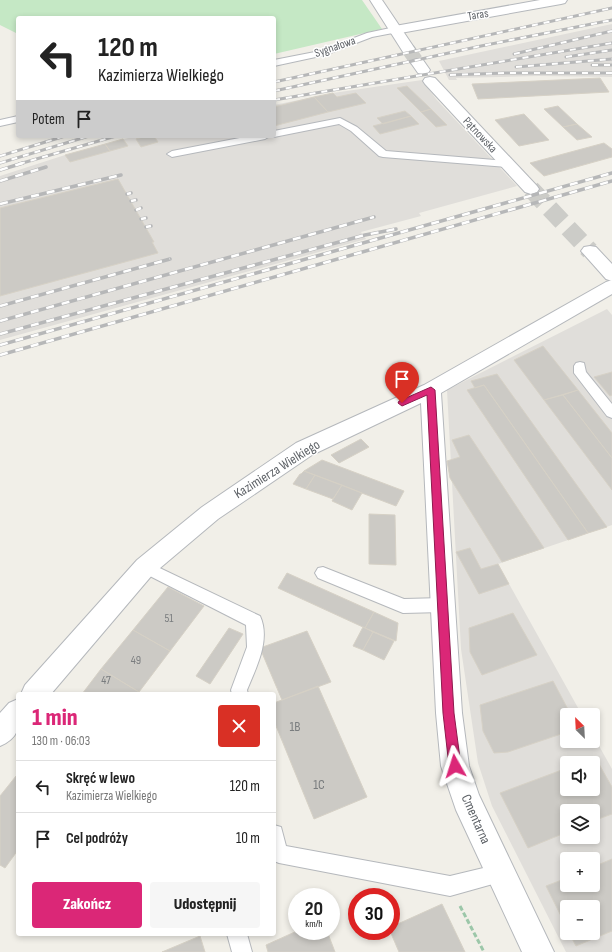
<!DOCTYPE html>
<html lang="pl">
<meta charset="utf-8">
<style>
:root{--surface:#fff;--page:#f6f6f6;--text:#222;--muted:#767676;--line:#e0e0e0;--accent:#db2777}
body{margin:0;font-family:"Sofia Sans Condensed",sans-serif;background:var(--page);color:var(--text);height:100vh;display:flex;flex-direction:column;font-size:15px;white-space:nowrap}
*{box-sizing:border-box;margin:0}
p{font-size:13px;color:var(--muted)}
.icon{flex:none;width:22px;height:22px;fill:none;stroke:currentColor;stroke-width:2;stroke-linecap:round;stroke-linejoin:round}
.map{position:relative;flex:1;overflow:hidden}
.panel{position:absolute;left:16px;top:692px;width:260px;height:244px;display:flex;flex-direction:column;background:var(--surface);border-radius:4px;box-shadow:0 2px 6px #0003}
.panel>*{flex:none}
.hud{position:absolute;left:16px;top:16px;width:260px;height:122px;border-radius:4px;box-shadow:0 2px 6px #0003;background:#fff;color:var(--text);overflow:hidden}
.needle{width:26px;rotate:336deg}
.tools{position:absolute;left:560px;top:708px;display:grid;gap:8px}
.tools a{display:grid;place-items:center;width:40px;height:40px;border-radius:4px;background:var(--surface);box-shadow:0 2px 6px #0003;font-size:20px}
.speed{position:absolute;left:288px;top:888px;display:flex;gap:8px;font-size:20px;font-weight:700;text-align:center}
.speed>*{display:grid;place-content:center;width:52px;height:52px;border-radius:50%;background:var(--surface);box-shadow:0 2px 6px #0003;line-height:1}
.speed small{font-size:10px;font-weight:400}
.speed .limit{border:6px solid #d22;background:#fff;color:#111}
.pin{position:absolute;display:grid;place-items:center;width:34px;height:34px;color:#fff;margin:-41px -17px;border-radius:50% 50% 50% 0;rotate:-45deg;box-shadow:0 0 4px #0007}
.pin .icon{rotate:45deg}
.me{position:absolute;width:44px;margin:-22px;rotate:354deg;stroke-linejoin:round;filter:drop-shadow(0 0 3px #0008)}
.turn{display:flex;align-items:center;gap:14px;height:84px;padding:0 16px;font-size:18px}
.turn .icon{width:52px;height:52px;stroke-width:2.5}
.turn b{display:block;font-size:28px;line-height:34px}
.then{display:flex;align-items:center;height:38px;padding:0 16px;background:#0003;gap:8px;font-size:15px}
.round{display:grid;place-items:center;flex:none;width:42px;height:42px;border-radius:4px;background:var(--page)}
.head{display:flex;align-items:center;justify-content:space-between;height:68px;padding:0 16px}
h1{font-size:24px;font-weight:800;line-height:30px;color:var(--accent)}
.action{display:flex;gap:8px;margin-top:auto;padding:8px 16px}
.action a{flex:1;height:46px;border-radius:4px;background:var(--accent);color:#fff;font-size:16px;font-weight:800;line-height:46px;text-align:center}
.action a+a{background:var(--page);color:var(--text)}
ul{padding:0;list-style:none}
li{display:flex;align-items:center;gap:12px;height:52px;padding:0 16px;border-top:1px solid var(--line)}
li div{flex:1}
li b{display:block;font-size:15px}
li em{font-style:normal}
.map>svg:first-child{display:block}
.industrial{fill:#e0deda;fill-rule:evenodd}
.green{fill:#c5e8c5}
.building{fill:#cccac5;stroke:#d6d1c6}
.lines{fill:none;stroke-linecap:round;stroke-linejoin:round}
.tertiary-tunnel-far1{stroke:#ccccc8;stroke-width:14;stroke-dasharray:14 7;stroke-linecap:butt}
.tertiary-tunnel{stroke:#ccccc8;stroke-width:18;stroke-dasharray:18 9;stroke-linecap:butt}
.service-casing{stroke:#b5b8bc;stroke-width:2}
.minor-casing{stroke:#b5b8bc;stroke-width:2}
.tertiary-casing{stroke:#b5b8bc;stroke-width:2}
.path{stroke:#9cc7a9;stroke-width:3;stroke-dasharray:5 2.5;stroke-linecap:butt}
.service{fill:#fff;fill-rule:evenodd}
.minor{fill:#fff;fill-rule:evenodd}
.tertiary{fill:#fff;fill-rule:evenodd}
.rail-far1-casing{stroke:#b6b7b8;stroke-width:3}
.rail-casing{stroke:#b6b7b8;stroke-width:3.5}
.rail-far1{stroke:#fff;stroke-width:2;stroke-dasharray:6;stroke-linecap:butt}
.rail{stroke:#fff;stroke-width:2.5;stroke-dasharray:8;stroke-linecap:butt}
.route{fill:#db2777;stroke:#8e194d}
.labels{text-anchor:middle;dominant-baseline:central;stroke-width:3;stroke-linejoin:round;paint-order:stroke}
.far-street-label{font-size:12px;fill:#5f6368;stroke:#fff}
.number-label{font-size:12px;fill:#7a7d7f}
.street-label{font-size:14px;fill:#5f6368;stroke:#fff}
.near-number-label{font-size:14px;fill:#7a7d7f}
</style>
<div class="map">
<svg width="612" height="952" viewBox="0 0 612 952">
<rect width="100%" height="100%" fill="#f1efe8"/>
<!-- industrial -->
<path class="industrial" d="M612,24V77L539,76L456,78L457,80H449L439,61Z
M422,80L436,99L517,186L419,213L421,216L361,232L366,239L0,340V176L65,155L136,136H274V105L333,93Z
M607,309L612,315V525L498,564L582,715H567V741H593V735L612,769V952H566L492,806L478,763L461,649L447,390ZM567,763H593V789H567ZM567,811H593V837H567ZM567,859H593V885H567ZM567,907H593V933H567Z"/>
<!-- green -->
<path class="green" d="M0,0H362L382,29L274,54V18H18V34L0,25Z"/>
<!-- building -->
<path class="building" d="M600,78L609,92L478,99L472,84Z
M407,86L431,109L421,112L397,88Z
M333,93L337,97L356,93L366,103L328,112L314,97Z
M314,97L328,112L274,126V107Z
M558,106L577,124L563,127L544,109Z
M431,109L447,125L436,127L421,112Z
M405,111L411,116L383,124L377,118Z
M524,114L549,140L519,146L495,120Z
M411,116L419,124L380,134L373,126Z
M577,124L592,137L577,140L563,127Z
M147,136H154L158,142L141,147L136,139Z
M123,139L128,146L110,151L105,144Z
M604,143L612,149V157L544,176L530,163Z
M105,144L110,151L70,162L65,155Z
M118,179L154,242H152L158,253L0,296V208Z
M543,346L578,390L544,400L514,360Z
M612,372V395L610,396L594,377Z
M497,374L607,527L588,533L484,385L475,388L471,381Z
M484,385L588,533L568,540L467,390Z
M578,390L612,433V458L563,395Z
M563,395L612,458V490L544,400Z
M469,435L544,548L502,562L450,478L447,461L460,457L452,440Z
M361,439L369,447L339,463L331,455Z
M322,460L404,491L396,506L304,471Z
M304,471L315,475L306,489L293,484L300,474H301Z
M315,475L342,485L333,499L306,489Z
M342,485L362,493L352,510L332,501Z
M369,514L395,515L396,565L369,564Z
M470,548L481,569L498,564L509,584L479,594L456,552Z
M287,573L374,612L365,628L278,588Z
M168,587L204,606L170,651L133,630Z
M374,612L398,623L396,641L365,628Z
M513,613L537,655L482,675L470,652L469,628Z
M363,627L373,632L363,650L353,646Z
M229,628L243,634L210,684L196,676Z
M133,630L170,651L139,692L101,669Z
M307,631L331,682L282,700L260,648Z
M373,632L394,641L384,660L363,650Z
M101,669L139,692L137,694H82Z
M553,681L571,715H567V732L508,752L494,753L483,731L480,705Z
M318,686L367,797L314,819L274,721V703Z
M595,757L612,787V814L593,821V811H567V832L528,848L500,793L567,768V789H593V763H580Z
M16,776L18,777V850L5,868L0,865V796Z
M612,859V931L576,946L569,933H593V907H567V928L546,886L567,878V885H593V867Z
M442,904L465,952H399L390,931L391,927Z
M297,931H327L335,952H268L266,945Z
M200,936L205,952H162Z"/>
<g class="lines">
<!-- tertiary-tunnel-far1 -->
<path class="tertiary-tunnel-far1" d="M408,49L418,63"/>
<!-- tertiary-tunnel -->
<path class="tertiary-tunnel" d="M531,189L590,251"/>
<!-- service casing -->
<g class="service-casing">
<path id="service" d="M395,27L399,30L398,32L372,37L325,55L274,66V60L320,51L367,33Z
M18,116V122L0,126V120Z
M340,118L357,127L386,151L507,161L512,164L507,167L383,157L379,156L351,131L339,124L274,137L271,136H274V131Z
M250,136H270L265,139L172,157L167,154L172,151Z
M580,362L584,363L586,372L612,404V418L607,416L574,373V366L576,363Z
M145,561L260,616C271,640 256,668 247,690L248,694H232L231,690L247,647L246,625L140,571L137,567L140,563Z
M323,567L404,599L443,598L449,600L451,605L449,610L443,612L403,613L318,578L315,573L318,568Z
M274,825L281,827L286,846L450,876L500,864L507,866L509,873L507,880L500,882L450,896L279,863L274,861Z
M227,934H247L252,952H232Z"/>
</g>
<!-- minor casing -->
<g class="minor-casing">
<path id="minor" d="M540,0H567L565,3L561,4L395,34L390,33L388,30L390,27L395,26Z
M612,280V294L441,393L462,713L469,766L479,795L554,952H522L456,810L441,766L436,713L421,403L312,455L218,519L153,574L51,694H21L25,685L137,560L202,507L296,443L424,385L606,282Z
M18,699C18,721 24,736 0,746V713L9,703Z"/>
</g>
<!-- tertiary casing -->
<g class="tertiary-casing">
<path id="tertiary" d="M370,0H382L415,49L413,52H403Z
M418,59L423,60L430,70L428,73L423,74L418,73L411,63L413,60Z
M430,77L435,78L537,186L539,189L537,192L531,194L525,192L425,84L423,81L425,78Z
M590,246L596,247L612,264V281L606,279L581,251L584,247Z"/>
</g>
<!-- path -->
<path class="path" d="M460,906L484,952"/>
<!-- service -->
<use href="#service" class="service"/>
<!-- minor -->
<use href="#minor" class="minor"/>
<!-- tertiary -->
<use href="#tertiary" class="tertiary"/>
<!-- rail-far1 casing -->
<g class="rail-far1-casing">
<path id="rail-far1" d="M514,54L612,31
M566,57L612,50
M592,65H612
M516,67L612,59
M450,75L505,73H612
M274,82L612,8
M274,91L481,46L612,20
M274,100L612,43
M0,156L65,136
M0,163L89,136
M19,164L116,136"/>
</g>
<!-- rail casing -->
<g class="rail-casing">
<path id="rail" d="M0,170L23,163
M0,181L46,167
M127,194L131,193
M131,201L136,200
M0,204L121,175
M136,210L141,208
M141,219L146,218
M146,227L151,226
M0,306L170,259
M0,321L374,217
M0,334L365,235L396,229
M0,345L612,173
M0,355L612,181"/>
</g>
<!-- rail-far1 -->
<use href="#rail-far1" class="rail-far1"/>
<!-- rail -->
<use href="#rail" class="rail"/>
</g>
<!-- route -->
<path class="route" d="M431,387L435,390L454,713L461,766L459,770L455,772L451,770L449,766L443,713L427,395L402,406L398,403L399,401Z"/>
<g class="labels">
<!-- far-street labels -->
<g class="far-street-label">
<text transform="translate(478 15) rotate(-10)">Taras</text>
<text transform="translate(335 47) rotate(-19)">Sygnałowa</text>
<text transform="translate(480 135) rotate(47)">Pątnowska</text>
</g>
<!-- number labels -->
<g class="number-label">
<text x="169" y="618">51</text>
<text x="136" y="660">49</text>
<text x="106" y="680">47</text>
</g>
<!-- street labels -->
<g class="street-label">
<text transform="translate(277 469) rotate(-32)">Kazimierza Wielkiego</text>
<text transform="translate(476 819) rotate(66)">Cmentarna</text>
</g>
<!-- near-number labels -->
<g class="near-number-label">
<text x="295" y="726">1B</text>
<text x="319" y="784">1C</text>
</g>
</g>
</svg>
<div class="tools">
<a><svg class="needle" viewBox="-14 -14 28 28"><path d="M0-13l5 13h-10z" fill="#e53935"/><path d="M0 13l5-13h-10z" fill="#767676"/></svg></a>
<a><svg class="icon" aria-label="sound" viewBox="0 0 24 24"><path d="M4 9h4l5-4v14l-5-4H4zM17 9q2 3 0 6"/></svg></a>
<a><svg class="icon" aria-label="layers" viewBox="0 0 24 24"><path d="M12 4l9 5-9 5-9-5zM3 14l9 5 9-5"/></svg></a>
<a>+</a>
<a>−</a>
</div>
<div class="speed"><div>20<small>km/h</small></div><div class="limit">30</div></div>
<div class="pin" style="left:402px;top:403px;background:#d93025"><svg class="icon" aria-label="arrive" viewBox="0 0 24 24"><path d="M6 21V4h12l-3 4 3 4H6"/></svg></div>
<svg class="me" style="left:455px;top:766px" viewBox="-20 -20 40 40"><path d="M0-17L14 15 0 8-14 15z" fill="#db2777" stroke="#fff" stroke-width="4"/></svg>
<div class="hud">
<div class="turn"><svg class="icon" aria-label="left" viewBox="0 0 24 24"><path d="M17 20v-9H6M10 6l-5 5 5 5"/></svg><div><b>120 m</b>Kazimierza Wielkiego</div></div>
<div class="then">Potem<svg class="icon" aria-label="arrive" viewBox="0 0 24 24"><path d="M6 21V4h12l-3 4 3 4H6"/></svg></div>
</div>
<section class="panel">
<div class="head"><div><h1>1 min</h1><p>130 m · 06:03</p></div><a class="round" style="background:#d93025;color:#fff"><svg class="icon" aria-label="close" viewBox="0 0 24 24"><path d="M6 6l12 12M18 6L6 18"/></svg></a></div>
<ul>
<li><svg class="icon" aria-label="left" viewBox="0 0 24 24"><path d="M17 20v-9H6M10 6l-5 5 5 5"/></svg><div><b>Skręć w lewo</b><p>Kazimierza Wielkiego</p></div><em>120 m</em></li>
<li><svg class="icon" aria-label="arrive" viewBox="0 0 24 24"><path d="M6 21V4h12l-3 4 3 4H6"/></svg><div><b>Cel podróży</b></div><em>10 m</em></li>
</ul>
<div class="action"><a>Zakończ</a><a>Udostępnij</a></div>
</section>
</div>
